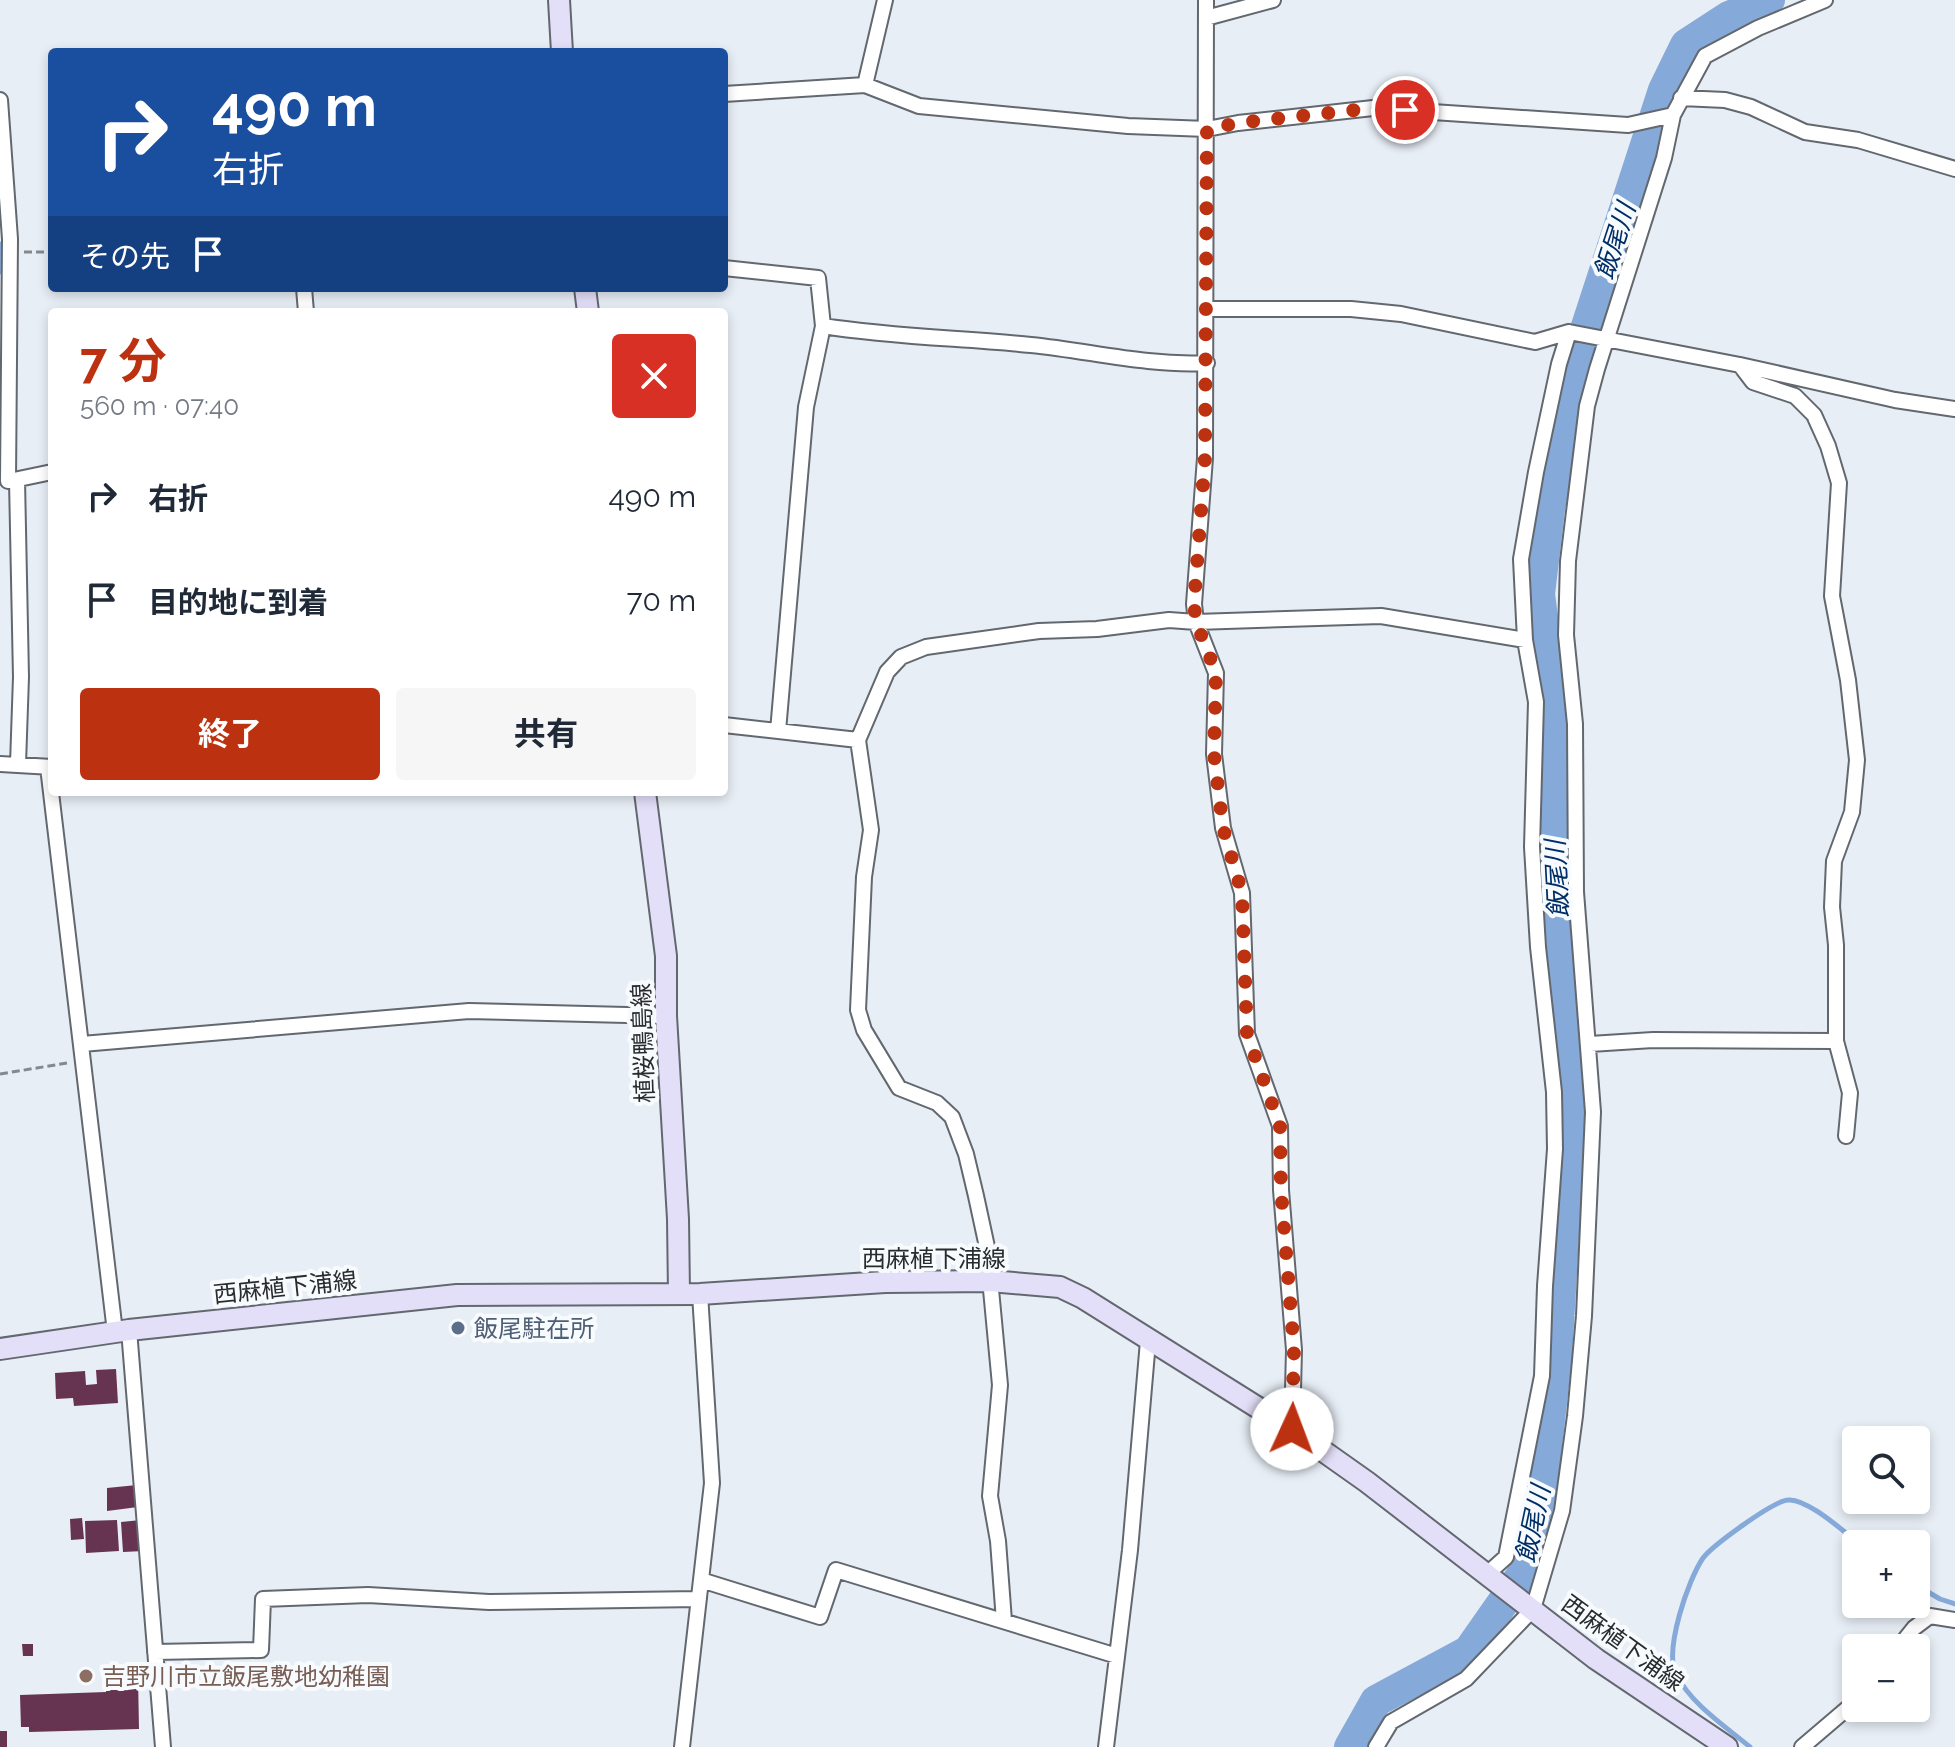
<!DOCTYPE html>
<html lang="ja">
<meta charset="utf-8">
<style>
:root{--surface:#fff;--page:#f6f6f7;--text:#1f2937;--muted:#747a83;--accent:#bc3210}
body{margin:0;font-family:Raleway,"Noto Sans JP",sans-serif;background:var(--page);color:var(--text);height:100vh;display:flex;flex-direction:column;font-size:30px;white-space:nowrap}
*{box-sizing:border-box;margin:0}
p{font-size:26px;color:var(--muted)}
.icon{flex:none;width:44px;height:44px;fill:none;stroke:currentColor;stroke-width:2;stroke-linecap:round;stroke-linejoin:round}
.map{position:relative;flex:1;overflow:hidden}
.details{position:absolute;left:48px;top:308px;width:680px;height:488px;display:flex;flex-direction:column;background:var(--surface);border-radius:8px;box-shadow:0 4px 12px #0003}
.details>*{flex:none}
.banner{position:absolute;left:48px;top:48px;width:680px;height:244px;border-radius:8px;box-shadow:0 4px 12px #0003;background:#1a4fa0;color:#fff;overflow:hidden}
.buttons{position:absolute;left:1842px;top:1426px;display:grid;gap:16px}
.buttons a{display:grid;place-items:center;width:88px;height:88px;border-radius:8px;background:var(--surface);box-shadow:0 4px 12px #0003;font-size:40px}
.pin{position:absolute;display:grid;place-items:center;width:68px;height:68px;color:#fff;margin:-34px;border:4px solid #fff;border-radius:50%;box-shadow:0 2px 8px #0007}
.me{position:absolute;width:88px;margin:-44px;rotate:2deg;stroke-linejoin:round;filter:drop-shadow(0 0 6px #0008)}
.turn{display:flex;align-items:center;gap:28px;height:168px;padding:0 32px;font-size:36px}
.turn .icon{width:104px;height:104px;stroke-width:2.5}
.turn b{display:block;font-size:56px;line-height:68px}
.then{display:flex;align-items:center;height:76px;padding:0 32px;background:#0003;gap:16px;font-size:30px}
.round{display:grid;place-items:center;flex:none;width:84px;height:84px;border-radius:8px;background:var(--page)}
.overview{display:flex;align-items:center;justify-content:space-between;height:136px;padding:0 32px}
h1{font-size:48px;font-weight:700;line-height:60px;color:var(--accent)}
.cta{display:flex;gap:16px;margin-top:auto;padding:16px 32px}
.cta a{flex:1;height:92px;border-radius:8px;background:var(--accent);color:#fff;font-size:32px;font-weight:700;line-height:92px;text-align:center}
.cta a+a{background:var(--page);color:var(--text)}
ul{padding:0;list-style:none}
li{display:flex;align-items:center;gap:24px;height:104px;padding:0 32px}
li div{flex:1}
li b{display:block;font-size:30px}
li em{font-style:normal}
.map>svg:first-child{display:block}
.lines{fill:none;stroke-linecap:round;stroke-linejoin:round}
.stream{stroke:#85a9d9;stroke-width:5}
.river{stroke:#85a9d9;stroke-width:32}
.building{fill:#663451}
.street-casing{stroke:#63686f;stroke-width:18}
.secondary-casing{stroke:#63686f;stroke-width:24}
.path{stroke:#84898e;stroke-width:3;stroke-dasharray:8 4;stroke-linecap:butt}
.street{stroke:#fff;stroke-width:14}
.secondary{stroke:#e4dff9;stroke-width:20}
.route{stroke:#bc3210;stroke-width:14;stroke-dasharray:0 25.2}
.service-dot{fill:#5c6f8a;stroke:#f8fbfe;stroke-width:3}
.education-dot{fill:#8d6e63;stroke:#f8fbfe;stroke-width:3}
.labels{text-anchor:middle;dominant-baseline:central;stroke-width:8;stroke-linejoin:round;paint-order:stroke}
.street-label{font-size:24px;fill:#292c2f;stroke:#f8fbfe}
.service-label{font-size:24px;fill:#4e5e75;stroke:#f8fbfe;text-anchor:start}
.education-label{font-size:24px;fill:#785e54;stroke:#f8fbfe;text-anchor:start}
.water-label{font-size:26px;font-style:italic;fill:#002f68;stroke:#f8fbfe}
</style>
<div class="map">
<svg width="1955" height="1747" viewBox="0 0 1955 1747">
<rect width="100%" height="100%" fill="#e8eef6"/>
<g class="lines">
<!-- stream -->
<path class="stream" d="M0,244V272
M1916,1585L1940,1599L1955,1604
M1750,1747C1725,1726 1691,1704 1676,1674C1664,1650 1688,1580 1703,1558C1712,1546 1773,1501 1788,1500C1807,1498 1844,1532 1860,1544"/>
<!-- river -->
<path class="river" d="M1350,1747L1376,1701L1469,1651L1525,1571L1539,1509L1556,1358L1571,1101L1554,834L1551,687L1539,594L1549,509L1577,357L1664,90L1686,45L1729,17L1769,0"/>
</g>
<!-- building -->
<path class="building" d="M116,1369L118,1403L74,1406L73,1398L56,1399L55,1373L85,1371L86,1385L97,1384L96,1370Z
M137,1485L138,1507L107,1511V1488Z
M82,1518L84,1539L71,1540L70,1519Z
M117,1520L119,1551L86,1553L85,1521Z
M141,1520L144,1551L123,1552L121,1522Z
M22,1644H33V1656H23Z
M138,1676L139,1729L29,1732V1727H21L20,1695L106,1692V1677Z
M0,1731H7V1747H0Z"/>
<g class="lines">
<!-- street casing -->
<g class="street-casing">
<path id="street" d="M1206,0L1205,458L1194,604L1196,622L1216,673L1214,754L1223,828L1242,893L1247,1034L1280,1126L1281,1190L1294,1350L1292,1429
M1206,18L1273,0
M865,85L885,0
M724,94L865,85L919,106L1128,126L1207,129L1238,123L1373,108L1628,125L1673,115
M1681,98L1725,100L1751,107L1805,132L1858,140L1955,169
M0,100L10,239L8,481
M724,268L818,278L823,326C892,337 961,338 1031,345C1091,351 1146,366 1207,363
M304,288L306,312
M1207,309H1351L1401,314L1535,342L1569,332L1740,365L1895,400L1955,409
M1740,365L1753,382L1795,396L1814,415L1828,446L1839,483L1832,596L1848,680L1857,760L1852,812L1834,861L1832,907L1836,945V1041L1850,1093L1846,1136
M17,480L21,677L18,764
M9,481L52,472
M724,725L858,740
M778,731L806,407L823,326
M0,764L52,767
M48,767L115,1332
M82,1044L469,1011L666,1016
M1590,1044L1653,1040L1836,1041
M129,1330L163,1747
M1486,1575L1506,1557L1542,1376L1545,1286L1555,1149L1554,1092L1538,947L1532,847L1536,702L1525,640L1521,559L1536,472L1559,364L1569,332
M701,1580L820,1617L836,1570L1117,1656
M1004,1621L998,1541L990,1496L1000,1385L987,1247L976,1196L966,1154L952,1117L937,1103L899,1088L864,1030L858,1010L864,877L871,830L858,740L887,672L901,657L926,647L1039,631L1097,629L1169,620L1196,622L1381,616L1525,640
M1898,1648L1914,1628L1930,1616L1955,1620
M155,1652L261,1650L263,1599L368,1595L489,1602L699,1599
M682,1747L712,1483L700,1294
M1106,1747L1130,1550L1148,1341
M1376,1747L1391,1722L1466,1679L1533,1609L1562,1511L1575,1416L1584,1316L1593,1112L1576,892L1575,724L1566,635L1568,561L1587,406L1597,369L1664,158L1673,115L1705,56L1758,28L1825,0
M1802,1747L1856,1701"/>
</g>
<!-- secondary casing -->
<g class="secondary-casing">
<path id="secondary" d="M559,0L562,52
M585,288L588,312
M645,792L666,956V1016L678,1219L679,1294
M0,1349L129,1330L457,1295L700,1294L885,1282L990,1281L1060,1287L1083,1298L1292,1429L1367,1482L1596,1659L1727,1747"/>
</g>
<!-- path -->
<path class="path" d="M24,252H52
M0,1074L67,1063"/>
<!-- street -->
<use href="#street" class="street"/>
<!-- secondary -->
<use href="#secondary" class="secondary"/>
</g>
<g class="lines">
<!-- route -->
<path class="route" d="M1292,1429L1294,1350L1281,1190L1280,1126L1247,1034L1242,893L1223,828L1214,754L1216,673L1196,622L1194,604L1205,458L1207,129L1238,123L1373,108L1405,110"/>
</g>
<!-- markers -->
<circle class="service-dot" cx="458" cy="1328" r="8"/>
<circle class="education-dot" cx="86" cy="1676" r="8"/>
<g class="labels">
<!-- street labels -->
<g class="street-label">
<text transform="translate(643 1043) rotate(-92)">植桜鴨島線</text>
<text x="934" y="1258">西麻植下浦線</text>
<text transform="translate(285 1287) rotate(-6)">西麻植下浦線</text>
<text transform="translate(1623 1643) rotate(36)">西麻植下浦線</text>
</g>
<!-- service labels -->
<g class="service-label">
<text x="474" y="1328">飯尾駐在所</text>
</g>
<!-- education labels -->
<g class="education-label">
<text x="102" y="1676">吉野川市立飯尾敷地幼稚園</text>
</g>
<!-- water labels -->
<g class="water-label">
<text transform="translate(1615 241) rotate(-72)">飯尾川</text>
<text transform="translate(1557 879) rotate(-93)">飯尾川</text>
<text transform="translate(1533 1524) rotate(-78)">飯尾川</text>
</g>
</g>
</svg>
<div class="buttons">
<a><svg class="icon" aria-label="search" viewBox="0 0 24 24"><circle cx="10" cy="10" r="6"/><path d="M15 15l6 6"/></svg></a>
<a>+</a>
<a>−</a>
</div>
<div class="pin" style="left:1405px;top:110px;background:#d93025"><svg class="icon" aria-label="arrive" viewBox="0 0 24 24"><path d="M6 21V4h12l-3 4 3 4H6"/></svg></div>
<svg class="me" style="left:1292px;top:1429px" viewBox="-20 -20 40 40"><circle r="19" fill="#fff"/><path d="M0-13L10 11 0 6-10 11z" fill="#bc3210"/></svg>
<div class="banner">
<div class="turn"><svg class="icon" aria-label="right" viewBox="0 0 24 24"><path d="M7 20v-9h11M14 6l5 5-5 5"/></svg><div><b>490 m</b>右折</div></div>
<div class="then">その先<svg class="icon" aria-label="arrive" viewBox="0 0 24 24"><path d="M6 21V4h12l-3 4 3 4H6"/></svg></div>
</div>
<section class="details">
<div class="overview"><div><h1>7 分</h1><p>560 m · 07:40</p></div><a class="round" style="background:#d93025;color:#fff"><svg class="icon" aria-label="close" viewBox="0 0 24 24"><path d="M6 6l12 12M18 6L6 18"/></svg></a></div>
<ul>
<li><svg class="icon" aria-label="right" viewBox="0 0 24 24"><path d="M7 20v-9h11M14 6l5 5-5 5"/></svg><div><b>右折</b></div><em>490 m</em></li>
<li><svg class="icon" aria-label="arrive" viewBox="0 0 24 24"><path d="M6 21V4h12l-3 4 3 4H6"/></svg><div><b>目的地に到着</b></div><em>70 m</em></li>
</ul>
<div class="cta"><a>終了</a><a>共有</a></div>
</section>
</div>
